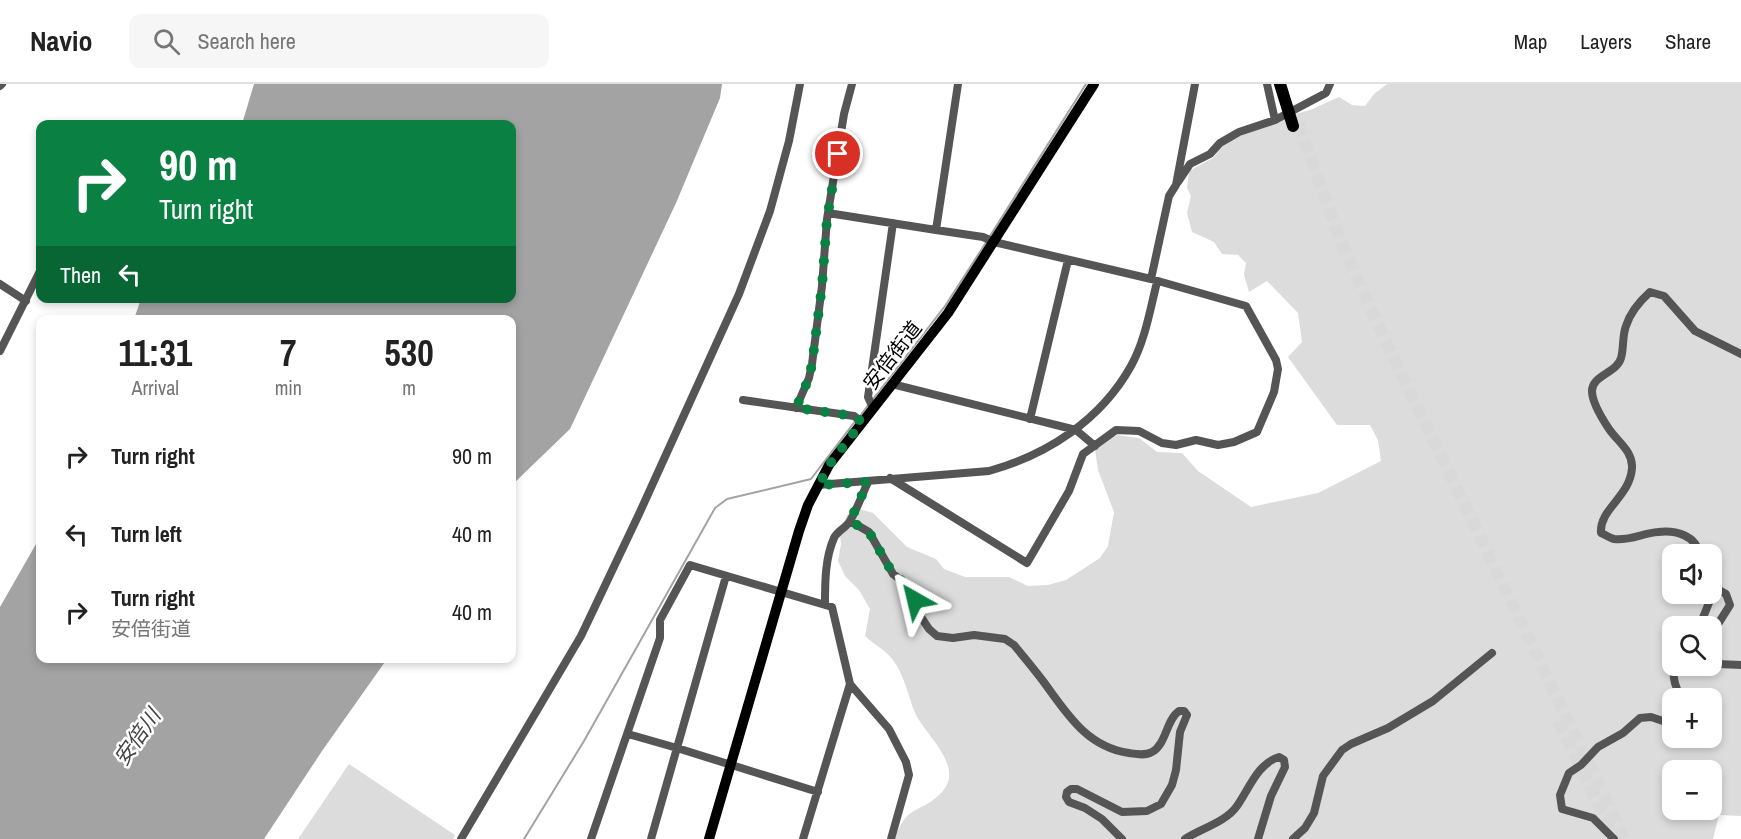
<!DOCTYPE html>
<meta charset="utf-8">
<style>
:root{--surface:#fff;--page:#f6f6f6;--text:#222;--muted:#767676;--line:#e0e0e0}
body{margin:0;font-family:"Archivo Narrow","Noto Sans JP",sans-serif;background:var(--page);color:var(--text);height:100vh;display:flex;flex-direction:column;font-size:22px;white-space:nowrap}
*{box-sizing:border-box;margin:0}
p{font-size:20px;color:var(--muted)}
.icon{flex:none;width:33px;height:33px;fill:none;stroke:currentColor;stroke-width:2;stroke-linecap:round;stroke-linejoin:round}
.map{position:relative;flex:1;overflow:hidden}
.side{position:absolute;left:36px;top:231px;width:480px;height:348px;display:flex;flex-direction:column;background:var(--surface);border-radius:12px;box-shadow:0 3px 9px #0003}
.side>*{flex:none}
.hud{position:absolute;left:36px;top:36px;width:480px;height:183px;border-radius:12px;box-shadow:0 3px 9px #0003;background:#0b8043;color:#fff;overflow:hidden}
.buttons{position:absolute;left:1662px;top:460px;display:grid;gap:12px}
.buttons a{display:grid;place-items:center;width:60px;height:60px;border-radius:12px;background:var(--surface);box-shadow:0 3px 9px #0003;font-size:30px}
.pin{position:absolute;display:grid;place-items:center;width:51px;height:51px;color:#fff;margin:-26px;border:3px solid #fff;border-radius:50%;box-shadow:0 2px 6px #0007}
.me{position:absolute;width:66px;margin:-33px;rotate:323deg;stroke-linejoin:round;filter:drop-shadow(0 0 4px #0008)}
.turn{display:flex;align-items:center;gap:21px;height:126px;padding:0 24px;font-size:27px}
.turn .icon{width:78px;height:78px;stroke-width:2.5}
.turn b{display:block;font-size:42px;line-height:51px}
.then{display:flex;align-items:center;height:57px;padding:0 24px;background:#0003;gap:12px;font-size:22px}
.eta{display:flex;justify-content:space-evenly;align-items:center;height:102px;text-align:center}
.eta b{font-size:36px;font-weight:700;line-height:42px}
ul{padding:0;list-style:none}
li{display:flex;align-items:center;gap:18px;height:78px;padding:0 24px}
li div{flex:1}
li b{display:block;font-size:22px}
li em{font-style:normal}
header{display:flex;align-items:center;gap:36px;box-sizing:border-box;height:84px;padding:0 30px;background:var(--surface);border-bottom:2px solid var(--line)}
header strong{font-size:28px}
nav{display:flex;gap:33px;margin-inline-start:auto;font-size:21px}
.search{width:420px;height:54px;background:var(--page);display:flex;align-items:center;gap:15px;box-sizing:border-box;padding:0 21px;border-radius:12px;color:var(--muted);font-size:22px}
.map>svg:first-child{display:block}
.green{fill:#dcdcdc;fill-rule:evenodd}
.water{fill:#a3a3a3}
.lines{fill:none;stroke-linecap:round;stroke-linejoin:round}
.stream{stroke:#a3a3a3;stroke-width:2}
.highway-tunnel{stroke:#d9d9d9;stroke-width:12;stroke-dasharray:12 6;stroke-linecap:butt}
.minor{stroke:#555;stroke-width:8}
.major{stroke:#000;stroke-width:10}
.highway{stroke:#000;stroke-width:12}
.route{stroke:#0b8043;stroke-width:10;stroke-dasharray:0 18}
.labels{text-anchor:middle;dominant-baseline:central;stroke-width:5;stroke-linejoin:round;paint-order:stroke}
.street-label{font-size:20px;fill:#000;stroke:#fff}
.water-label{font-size:21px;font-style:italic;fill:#444;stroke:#fff}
</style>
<header>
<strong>Navio</strong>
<div class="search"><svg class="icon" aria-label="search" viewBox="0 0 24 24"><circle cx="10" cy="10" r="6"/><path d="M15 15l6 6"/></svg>Search here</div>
<nav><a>Map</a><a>Layers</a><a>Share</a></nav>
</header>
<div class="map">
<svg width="1741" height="755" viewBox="0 0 1741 755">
<rect width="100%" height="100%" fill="#fff"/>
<!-- green -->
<path class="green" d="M1387,0H1741V732L1719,731L1713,755H895C906,719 922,730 942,708C965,683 926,651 916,631C908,613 905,592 893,576C886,566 873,560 865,552L870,525L859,506L845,492L838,477L841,460L840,450L847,431L859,425L873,429L907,463L936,475L944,485L965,493H1009L1028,502L1048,501L1066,496L1100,474L1108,462L1114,428L1098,386L1095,365L1105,357L1117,351L1139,354L1157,368L1182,369L1198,387L1251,423L1318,409L1381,377L1378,356L1370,341H1337L1288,273L1302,258L1298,229L1267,197L1249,208L1244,190L1246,179L1238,171L1222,170L1214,158L1192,148L1187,129L1191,112L1187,104L1189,87L1213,74L1223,62L1240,52L1285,33L1310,26L1339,13L1352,21L1365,22L1374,10ZM1672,471H1712V510H1672ZM1672,543H1712V582H1672ZM1672,615H1712V654H1672ZM1672,687H1712V726H1672Z
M349,680L455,751L453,755H298Z"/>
<!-- water -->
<path class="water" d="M254,0H722L720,14L676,119L570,345L512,401V236L134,235L141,215L512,214V40H242Z
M40,453V574L387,575L322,667L264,755H0V523Z"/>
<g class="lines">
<!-- stream -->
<path class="stream" d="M990,152L1086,0
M873,315L945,222L987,157
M860,332L869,320
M524,755L584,657L715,424L727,415L811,395L856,336"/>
<!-- highway-tunnel -->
<path class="highway-tunnel" d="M1298,40L1345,168L1379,243L1625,755
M1558,637L1615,755"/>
<!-- minor -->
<path class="minor" d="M1267,0L1275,36
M0,2L2,0
M1178,98L1190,80L1210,70L1220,59L1239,48L1275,36L1326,9L1330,0
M828,129L936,146
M1151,195L1169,112L1176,101L1195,0
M0,200L26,217
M0,267L40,187
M892,300L1076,346L1095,362
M743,316L854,332L862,338
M796,324L809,294L812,280L822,202L827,135L844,30L852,0
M873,324L868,313L893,139
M1030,335L1068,176
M890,394L1027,479L1069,407L1083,370L1116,346L1139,347L1162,359L1176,361L1196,356L1218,361L1234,358L1257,348L1274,308L1278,285L1276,276L1246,222L1151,195L994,158L983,153L936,146L958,0
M818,401L989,387C1047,371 1101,336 1131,282C1145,257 1150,226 1157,198
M850,437L869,448L893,490L910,503L919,530L929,545L937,552L953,554L974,551L1005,555L1014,561C1024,573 1034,585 1043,597C1066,628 1086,663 1129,669C1136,670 1145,672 1152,668C1166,661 1166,636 1179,627H1184L1187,631L1180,648L1176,686L1172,701L1161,720L1147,727L1122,728L1077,705H1071L1067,708L1066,713L1069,718L1085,724L1102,735L1122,755
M1699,471C1697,451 1675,446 1658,448C1643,449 1630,457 1614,455C1610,454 1606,451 1601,449C1599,425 1630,413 1632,384C1633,367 1617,357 1609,345C1603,336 1592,318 1592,307C1592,291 1617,289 1621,274C1624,264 1622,252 1626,242C1630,229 1640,217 1650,208L1664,212L1695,247L1741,270
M1712,502L1726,510L1730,521L1718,540L1712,556
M825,520C825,499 825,474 834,454C837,447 846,444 850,437C857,425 862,411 868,398
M1696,543L1702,536L1715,504
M1712,575L1718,580L1741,581
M1674,582C1672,593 1676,606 1682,615
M628,650L677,664L818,708
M461,755L581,552L639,430L739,210L770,127L789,57L800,0
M591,755L660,554V536L690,481L832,523L850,600L889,645L906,678L909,691L891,755
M651,755L726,492
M803,755L850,600
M1185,755C1200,745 1226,738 1237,722C1249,705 1258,679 1279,673L1284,676L1285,683L1271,712L1258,755
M1293,755L1305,744L1314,729L1323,692L1342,666L1351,660L1388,644L1433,617L1492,569
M1614,755L1593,734L1562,725L1560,711L1569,689L1581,681L1598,663L1623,649L1640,634L1651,633L1672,640"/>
<!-- major -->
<path class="major" d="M709,755L799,447L808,421L829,381L948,229L1094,0"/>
<!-- highway -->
<path class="highway" d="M1280,0L1293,42"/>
</g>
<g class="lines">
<!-- route -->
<path class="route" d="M838,70L827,135L822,202L812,280L809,294L796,324L854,332L862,338L829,381L819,401L868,398L850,437L869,448L893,490L910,503L915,516"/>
</g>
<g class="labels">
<!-- street labels -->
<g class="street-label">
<text transform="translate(892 271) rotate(-52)">安倍街道</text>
</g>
<!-- water labels -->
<g class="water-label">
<text transform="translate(137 653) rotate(-55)">安倍川</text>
</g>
</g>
</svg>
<div class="buttons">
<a><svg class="icon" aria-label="sound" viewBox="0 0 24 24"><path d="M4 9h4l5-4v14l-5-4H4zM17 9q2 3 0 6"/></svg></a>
<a><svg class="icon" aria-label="search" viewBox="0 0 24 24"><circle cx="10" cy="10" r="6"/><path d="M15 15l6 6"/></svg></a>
<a>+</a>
<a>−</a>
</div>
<div class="pin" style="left:838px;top:70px;background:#d93025"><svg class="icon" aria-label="arrive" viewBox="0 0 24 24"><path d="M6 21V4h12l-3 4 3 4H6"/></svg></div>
<svg class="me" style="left:915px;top:516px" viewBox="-20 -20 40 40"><path d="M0-17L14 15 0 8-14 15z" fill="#0b8043" stroke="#fff" stroke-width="4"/></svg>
<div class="hud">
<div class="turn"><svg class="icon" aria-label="right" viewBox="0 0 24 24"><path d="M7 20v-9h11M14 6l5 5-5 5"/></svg><div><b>90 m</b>Turn right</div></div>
<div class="then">Then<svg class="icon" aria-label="left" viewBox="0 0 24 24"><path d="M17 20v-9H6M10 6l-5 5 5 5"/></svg></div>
</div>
<section class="side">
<div class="eta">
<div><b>11:31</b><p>Arrival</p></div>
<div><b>7</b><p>min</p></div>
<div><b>530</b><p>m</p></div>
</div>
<ul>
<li><svg class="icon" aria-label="right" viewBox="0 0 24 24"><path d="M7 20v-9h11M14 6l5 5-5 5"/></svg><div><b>Turn right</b></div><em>90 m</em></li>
<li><svg class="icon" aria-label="left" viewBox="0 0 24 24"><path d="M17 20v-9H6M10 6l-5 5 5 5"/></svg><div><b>Turn left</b></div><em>40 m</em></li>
<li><svg class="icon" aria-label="right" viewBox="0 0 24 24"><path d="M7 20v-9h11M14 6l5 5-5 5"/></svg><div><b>Turn right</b><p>安倍街道</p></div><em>40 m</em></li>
</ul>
</section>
</div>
